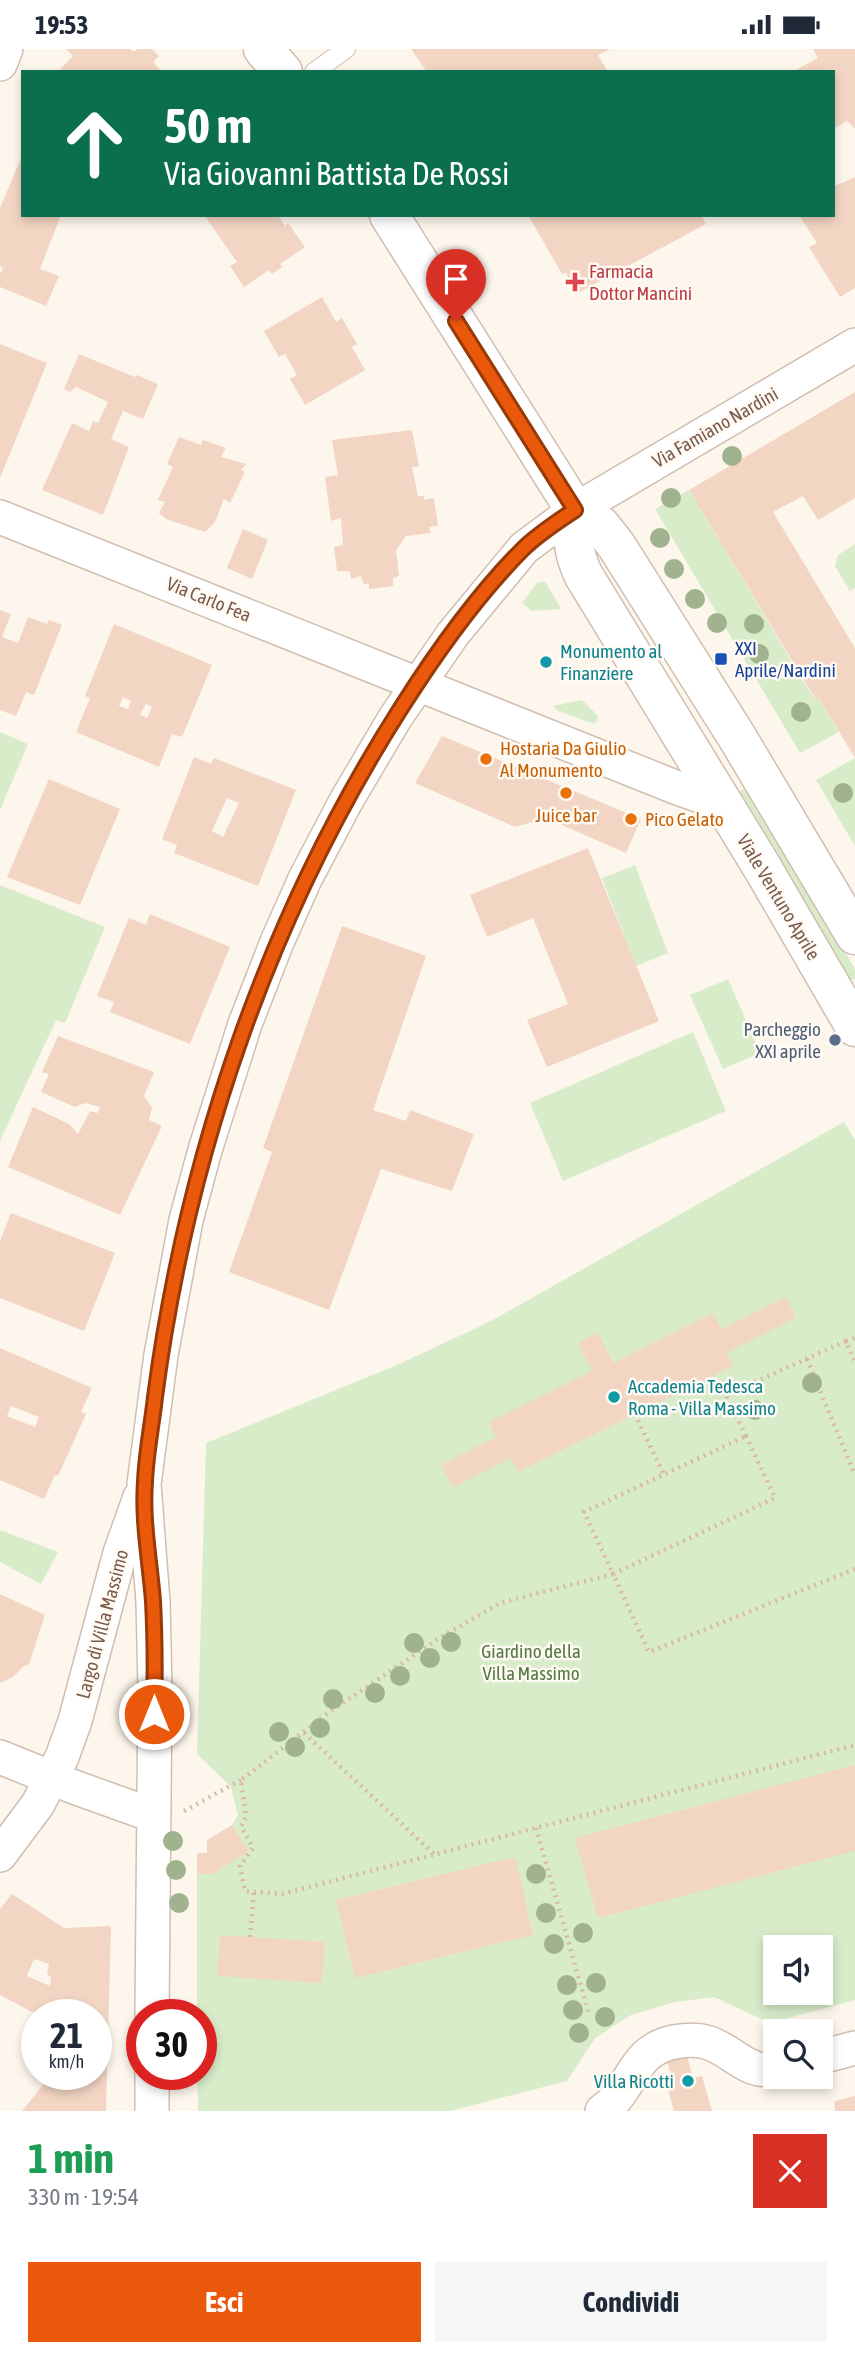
<!DOCTYPE html>
<html lang="it">
<meta charset="utf-8">
<style>
:root{--surface:#fff;--page:#f6f6f7;--text:#1f2937;--muted:#747a83;--accent:#ea580c}
body{margin:0;font-family:"Asap Condensed",sans-serif;background:var(--page);color:var(--text);height:100vh;display:flex;flex-direction:column;font-size:26px;white-space:nowrap}
*{box-sizing:border-box;margin:0}
p{font-size:23px;color:var(--muted)}
.icon{flex:none;width:38px;height:38px;fill:none;stroke:currentColor;stroke-width:2;stroke-linecap:round;stroke-linejoin:round}
.map{position:relative;height:2062px;overflow:hidden}
.details{display:flex;flex-direction:column;background:var(--surface);flex:1}
.details>*{flex:none}
.top-card{position:absolute;left:21px;top:21px;width:814px;height:147px;border-radius:0px;box-shadow:0 4px 10px #0003;background:#0b6e4f;color:#fff;overflow:hidden}
.fabs{position:absolute;left:763px;top:1886px;display:grid;gap:14px}
.fabs a{display:grid;place-items:center;width:70px;height:70px;border-radius:0px;background:var(--surface);box-shadow:0 4px 10px #0003;font-size:35px}
.speed{position:absolute;left:21px;top:1950px;display:flex;gap:14px;font-size:35px;font-weight:700;text-align:center}
.speed>*{display:grid;place-content:center;width:91px;height:91px;border-radius:50%;background:var(--surface);box-shadow:0 4px 10px #0003;line-height:1}
.speed small{font-size:18px;font-weight:400}
.speed .limit{border:10px solid #d22;background:#fff;color:#111}
.pin{position:absolute;display:grid;place-items:center;width:60px;height:60px;color:#fff;margin:-72px -30px;border-radius:50% 50% 50% 0;rotate:-45deg;box-shadow:0 0 7px #0007}
.pin .icon{rotate:45deg}
.me{position:absolute;width:77px;margin:-38px;rotate:0deg;stroke-linejoin:round;filter:drop-shadow(0 0 5px #0008)}
.turn{display:flex;align-items:center;gap:24px;height:147px;padding:0 28px;font-size:32px}
.turn .icon{width:91px;height:91px;stroke-width:2.5}
.turn b{display:block;font-size:49px;line-height:60px}
.round{display:grid;place-items:center;flex:none;width:74px;height:74px;border-radius:0px;background:var(--page)}
.summary{display:flex;align-items:center;justify-content:space-between;height:119px;padding:0 28px}
h1{font-size:42px;font-weight:700;line-height:52px;color:#1e9e55}
.button{display:flex;gap:14px;margin-top:auto;padding:14px 28px}
.button a{flex:1;height:80px;border-radius:0px;background:var(--accent);color:#fff;font-size:28px;font-weight:700;line-height:80px;text-align:center}
.button a+a{background:var(--page);color:var(--text)}
.status{display:flex;justify-content:space-between;align-items:center;height:49px;padding:0 35px;background:var(--surface);direction:ltr}
.status svg{height:19px;fill:currentColor}
.map>svg:first-child{display:block}
.green{fill:#d8ecc9;fill-rule:evenodd}
.building{fill:#f3d5c3;fill-rule:evenodd}
.lines{fill:none;stroke-linecap:round;stroke-linejoin:round}
.service-casing{stroke:#d1beb0;stroke-width:20}
.minor-casing{stroke:#d1beb0;stroke-width:36}
.tertiary-casing{stroke:#d1beb0;stroke-width:41}
.path{stroke:#d9b8a5;stroke-width:4.5;stroke-dasharray:2 5;stroke-linecap:butt}
.service{stroke:#fff;stroke-width:18}
.minor{stroke:#fff;stroke-width:33}
.tertiary{stroke:#fff;stroke-width:38}
.tree{fill:#a0b28e}
.route-casing{stroke:#983908;stroke-width:18}
.route{stroke:#ea580c;stroke-width:12}
.health-dot{fill:#e0444e;stroke:#fffaf3;stroke-width:2.5}
.transit-dot{fill:#1a4fb4;stroke:#fffaf3;stroke-width:2.5}
.culture-dot{fill:#0f9aa8;stroke:#fffaf3;stroke-width:2.5}
.food-dot{fill:#e8710a;stroke:#fffaf3;stroke-width:2.5}
.service-dot{fill:#5c6f8a;stroke:#fffaf3;stroke-width:2.5}
.labels{text-anchor:middle;dominant-baseline:central;stroke-width:5;stroke-linejoin:round;paint-order:stroke}
.health-label{font-size:19px;fill:#be3a42;stroke:#fffaf3;text-anchor:start}
.street-label{font-size:19px;fill:#7a5c4d;stroke:#fffaf3}
.transit-label{font-size:19px;fill:#164399;stroke:#fffaf3;text-anchor:start}
.culture-label{font-size:19px;fill:#0d838f;stroke:#fffaf3;text-anchor:start}
.food-label{font-size:19px;fill:#c56008;stroke:#fffaf3;text-anchor:start}
.service-label{font-size:19px;fill:#4e5e75;stroke:#fffaf3;text-anchor:end}
.park-label{font-size:19px;fill:#537a41;stroke:#fffaf3}
</style>
<div class="status"><b>19:53</b><svg viewBox="0 0 49 12"><path d="M0 12V9h3v3zM5 12V6h3v6zM10 12V3h3v9zM15 12V0h3v12zM26 1h20v11H26zM47 4h2v5h-2z"/></svg></div>
<div class="map">
<svg width="855" height="2062" viewBox="0 0 855 2062">
<rect width="100%" height="100%" fill="#fdf6ec"/>
<!-- green -->
<path class="green" d="M689,441L815,651L819,649L839,683L800,704L655,460Z
M855,495V539L850,542L835,517L838,506Z
M542,532L546,534L561,560L532,562L522,554L536,535Z
M582,651L599,668L594,675L557,661L553,657Z
M0,683L28,695L0,761Z
M855,709V797L816,731Z
M743,740L750,742L855,920V930L850,931L740,748L739,743Z
M635,816L668,904L636,917L602,829Z
M0,836L105,878L65,974L56,971L0,1092Z
M728,930L760,1004L723,1020L690,946Z
M693,983L726,1062L563,1132L530,1054Z
M844,1073L855,1091V1951L770,1974L714,1948L675,1953L631,1966L595,1989L567,2032L450,2062H198L197,2025H201V1965H197V1825H213L248,1802L232,1776L238,1767L231,1738L197,1705L206,1394L397,1316L491,1272ZM775,1899H821V1944H775Z
M0,1481L58,1503L41,1535L0,1513Z"/>
<!-- building -->
<path class="building" d="M66,0H130L134,3L137,0H152L159,7L153,13L162,23H63L60,20L73,7Z
M411,0H610L598,6L608,23H427Z
M813,0H855V80L847,72L833,80V23H792L818,9Z
M23,104V166H61L40,220L59,227L46,257L0,238V225L3,219L0,217V159Z
M855,128V239L840,248L809,198L817,194L799,166H833V138Z
M204,166H278L285,177L288,174L305,198L280,215L282,218L272,225L269,221L244,238L230,217L237,213Z
M528,166H701L706,175L576,245L566,224L562,225Z
M322,248L336,273L342,269L357,295L352,298L365,321L305,356L290,330L297,326L285,305L279,308L264,282Z
M0,295L47,314L0,429Z
M79,305L135,328L137,326L158,335L143,370L123,362L111,390L129,398L103,466L42,441L72,374L89,382L93,372L98,374L108,353L76,338L70,343L64,340Z
M855,343V449L818,471L803,447L773,463L855,599V709L819,649L816,651L689,441Z
M412,381L419,418H412L418,447H424V451L434,449L438,477L429,478L431,484L406,487L396,501L399,527L393,529V537L369,540V534L364,536L361,527L351,530L350,522H337L334,498L343,496L341,469L331,472L325,428L338,426L332,391Z
M179,388L201,396L203,391L226,399L221,408L246,415L241,421L245,423L230,454L224,450L215,473L205,483L166,470L159,464L165,453L158,451L173,418L167,415Z
M243,480L268,491L252,530L227,519Z
M0,561L11,565L2,588L18,594L28,568L47,575L49,571L62,576L34,646L26,643L16,667L0,661Z
M114,575L212,616L182,688L172,685L159,718L76,683L90,649L85,647ZM123,648L131,652L128,660L119,657ZM146,655L152,658L147,669L140,665Z
M442,687L641,770L626,804L546,769L515,778L415,734Z
M194,708L211,715L214,709L296,741L258,837L174,804L177,796L162,790ZM227,749L239,754L223,788L212,782Z
M49,730L120,760L80,856L7,828Z
M588,799L659,972L547,1018L527,971L568,955L533,869L487,888L470,846Z
M150,865L230,898L190,995L110,963L114,953L97,947L129,869L146,876Z
M342,877L426,907L373,1061L406,1072L410,1061L474,1085L452,1142L381,1120L329,1261L229,1223L272,1103L263,1099Z
M58,987L154,1023L144,1047L152,1059L149,1071L162,1077L120,1166L8,1118L33,1058L69,1075L78,1085L90,1062L98,1064L100,1058L85,1054L75,1058L41,1043L49,1025L42,1023Z
M11,1164L115,1204L84,1282L0,1249V1192Z
M786,1248L796,1269L726,1304L733,1317L518,1423L511,1409L453,1438L441,1416L496,1388L489,1373L592,1322L578,1294L598,1284L613,1314L713,1264L721,1280Z
M0,1299L92,1339L81,1363L86,1365L58,1427L55,1426L44,1450L0,1431ZM11,1357L39,1368L35,1378L7,1367Z
M0,1545L45,1566L29,1615L24,1617L13,1628L0,1634Z
M855,1716V1802L598,1869L575,1789Z
M232,1776L249,1802L213,1825H197V1804H207V1791Z
M515,1808L533,1886L355,1929L336,1851Z
M12,1845L64,1879L111,1877L106,2062H22L51,2026L57,2029L75,2032V2025H96V1965L32,1963L0,1946V1860ZM34,1910L49,1915L47,1925L51,1928L50,1937L27,1927Z
M220,1886L325,1893L322,1934L217,1927Z
M687,2007L693,2029L702,2027L712,2062H674L667,2037L674,2035L667,2012Z
M855,2047V2062H835L834,2052Z"/>
<g class="lines">
<!-- service casing -->
<g class="service-casing">
<path id="service" d="M314,23L346,0"/>
</g>
<!-- minor casing -->
<g class="minor-casing">
<path id="minor" d="M0,15L6,0
M0,468L675,738L723,755
M0,1708L74,1738L152,1766
M0,1806L38,1755L62,1708L75,1672L120,1504L140,1448
M152,1965L155,1640L153,1553L144,1435L161,1306L186,1171L205,1101L245,975L277,893L305,830L346,752L395,669L453,585L524,499L575,461L855,296
M821,2008L855,1999
M152,2025V2062
M602,2062C634,2040 630,2002 674,1993C685,1991 695,1990 706,1993C732,2000 747,2026 775,2020"/>
</g>
<!-- tertiary casing -->
<g class="tertiary-casing">
<path id="tertiary" d="M263,0L283,23
M389,166L575,461L601,477L616,496L737,688L855,886
M575,461C571,485 573,505 584,527L762,818L855,978"/>
</g>
<!-- path -->
<path class="path" d="M846,1292L855,1289
M807,1310L855,1426
M635,1365L664,1426
M746,1387L775,1449L613,1525L584,1463Z
M746,1387L726,1346L846,1292L855,1313
M855,1520L649,1603L613,1525L500,1554L438,1590L331,1662L241,1731L246,1768L241,1777L253,1799L240,1817L245,1842L282,1845L855,1696
M304,1684L434,1805
M184,1762L241,1731
M536,1779L589,1965
M250,1888L254,1843"/>
<!-- service -->
<use href="#service" class="service"/>
<!-- minor -->
<use href="#minor" class="minor"/>
<!-- tertiary -->
<use href="#tertiary" class="tertiary"/>
</g>
<!-- trees -->
<g class="tree">
<circle cx="732" cy="407" r="10"/>
<circle cx="671" cy="449" r="10"/>
<circle cx="660" cy="489" r="10"/>
<circle cx="674" cy="520" r="10"/>
<circle cx="695" cy="550" r="10"/>
<circle cx="717" cy="574" r="10"/>
<circle cx="754" cy="575" r="10"/>
<circle cx="759" cy="605" r="10"/>
<circle cx="801" cy="663" r="10"/>
<circle cx="843" cy="744" r="10"/>
<circle cx="812" cy="1334" r="10"/>
<circle cx="755" cy="1361" r="10"/>
<circle cx="451" cy="1593" r="10"/>
<circle cx="414" cy="1594" r="10"/>
<circle cx="430" cy="1609" r="10"/>
<circle cx="400" cy="1627" r="10"/>
<circle cx="375" cy="1644" r="10"/>
<circle cx="333" cy="1650" r="10"/>
<circle cx="320" cy="1679" r="10"/>
<circle cx="279" cy="1683" r="10"/>
<circle cx="295" cy="1698" r="10"/>
<circle cx="173" cy="1792" r="10"/>
<circle cx="176" cy="1821" r="10"/>
<circle cx="536" cy="1825" r="10"/>
<circle cx="179" cy="1854" r="10"/>
<circle cx="546" cy="1864" r="10"/>
<circle cx="583" cy="1884" r="10"/>
<circle cx="554" cy="1895" r="10"/>
<circle cx="596" cy="1934" r="10"/>
<circle cx="567" cy="1936" r="10"/>
<circle cx="573" cy="1961" r="10"/>
<circle cx="605" cy="1968" r="10"/>
<circle cx="579" cy="1984" r="10"/>
</g>
<g class="lines">
<!-- route casing -->
<g class="route-casing">
<path id="route" d="M154,1665C155,1628 155,1590 153,1552C150,1513 142,1472 145,1433C146,1405 152,1376 155,1348C187,1104 269,866 401,659C434,607 479,544 522,501C538,485 557,473 575,461L456,272"/>
</g>
<!-- route -->
<use href="#route" class="route"/>
</g>
<!-- markers -->
<path class="health-dot" d="M571.5 222.5h7v7h7v7h-7v7h-7v-7h-7v-7h7z"/>
<rect class="transit-dot" x="714" y="603" width="14" height="14" rx="3.5"/>
<g class="culture-dot">
<circle cx="546" cy="613" r="7"/>
<circle cx="614" cy="1348" r="7"/>
<circle cx="688" cy="2032" r="7"/>
</g>
<g class="food-dot">
<circle cx="486" cy="710" r="7"/>
<circle cx="566" cy="744" r="7"/>
<circle cx="631" cy="770" r="7"/>
</g>
<circle class="service-dot" cx="835" cy="991" r="7"/>
<g class="labels">
<!-- health labels -->
<g class="health-label">
<text x="589" y="222">Farmacia<tspan x="589" dy="22">Dottor Mancini</tspan></text>
</g>
<!-- street labels -->
<g class="street-label">
<text transform="translate(715 378) rotate(-30)">Via Famiano Nardini</text>
<text transform="translate(209 550) rotate(22)">Via Carlo Fea</text>
<text transform="translate(779 848) rotate(59)">Viale Ventuno Aprile</text>
<text transform="translate(102 1575) rotate(-75)">Largo di Villa Massimo</text>
</g>
<!-- transit labels -->
<g class="transit-label">
<text x="735" y="599">XXI<tspan x="735" dy="22">Aprile/Nardini</tspan></text>
</g>
<!-- culture labels -->
<g class="culture-label">
<text x="560" y="602">Monumento al<tspan x="560" dy="22">Finanziere</tspan></text>
<text x="628" y="1337">Accademia Tedesca<tspan x="628" dy="22">Roma - Villa Massimo</tspan></text>
<text x="674" y="2032" text-anchor="end">Villa Ricotti</text>
</g>
<!-- food labels -->
<g class="food-label">
<text x="500" y="699">Hostaria Da Giulio<tspan x="500" dy="22">Al Monumento</tspan></text>
<text x="566" y="766" text-anchor="middle">Juice bar</text>
<text x="645" y="770">Pico Gelato</text>
</g>
<!-- service labels -->
<g class="service-label">
<text x="821" y="980">Parcheggio<tspan x="821" dy="22">XXI aprile</tspan></text>
</g>
<!-- park labels -->
<g class="park-label">
<text x="531" y="1602">Giardino della<tspan x="531" dy="22">Villa Massimo</tspan></text>
</g>
</g>
</svg>
<div class="fabs">
<a><svg class="icon" aria-label="sound" viewBox="0 0 24 24"><path d="M4 9h4l5-4v14l-5-4H4zM17 9q2 3 0 6"/></svg></a>
<a><svg class="icon" aria-label="search" viewBox="0 0 24 24"><circle cx="10" cy="10" r="6"/><path d="M15 15l6 6"/></svg></a>
</div>
<div class="speed"><div>21<small>km/h</small></div><div class="limit">30</div></div>
<div class="pin" style="left:456px;top:272px;background:#d93025"><svg class="icon" aria-label="arrive" viewBox="0 0 24 24"><path d="M6 21V4h12l-3 4 3 4H6"/></svg></div>
<svg class="me" style="left:154px;top:1665px" viewBox="-20 -20 40 40"><circle r="17" fill="#ea580c" stroke="#fff" stroke-width="3"/><path d="M0-11L8 9 0 5-8 9z" fill="#fff"/></svg>
<div class="top-card">
<div class="turn"><svg class="icon" aria-label="ahead" viewBox="0 0 24 24"><path d="M12 20V5M6 11l6-6 6 6"/></svg><div><b>50 m</b>Via Giovanni Battista De Rossi</div></div>
</div>
</div>
<section class="details">
<div class="summary"><div><h1>1 min</h1><p>330 m · 19:54</p></div><a class="round" style="background:#d93025;color:#fff"><svg class="icon" aria-label="close" viewBox="0 0 24 24"><path d="M6 6l12 12M18 6L6 18"/></svg></a></div>
<div class="button"><a>Esci</a><a>Condividi</a></div>
</section>
